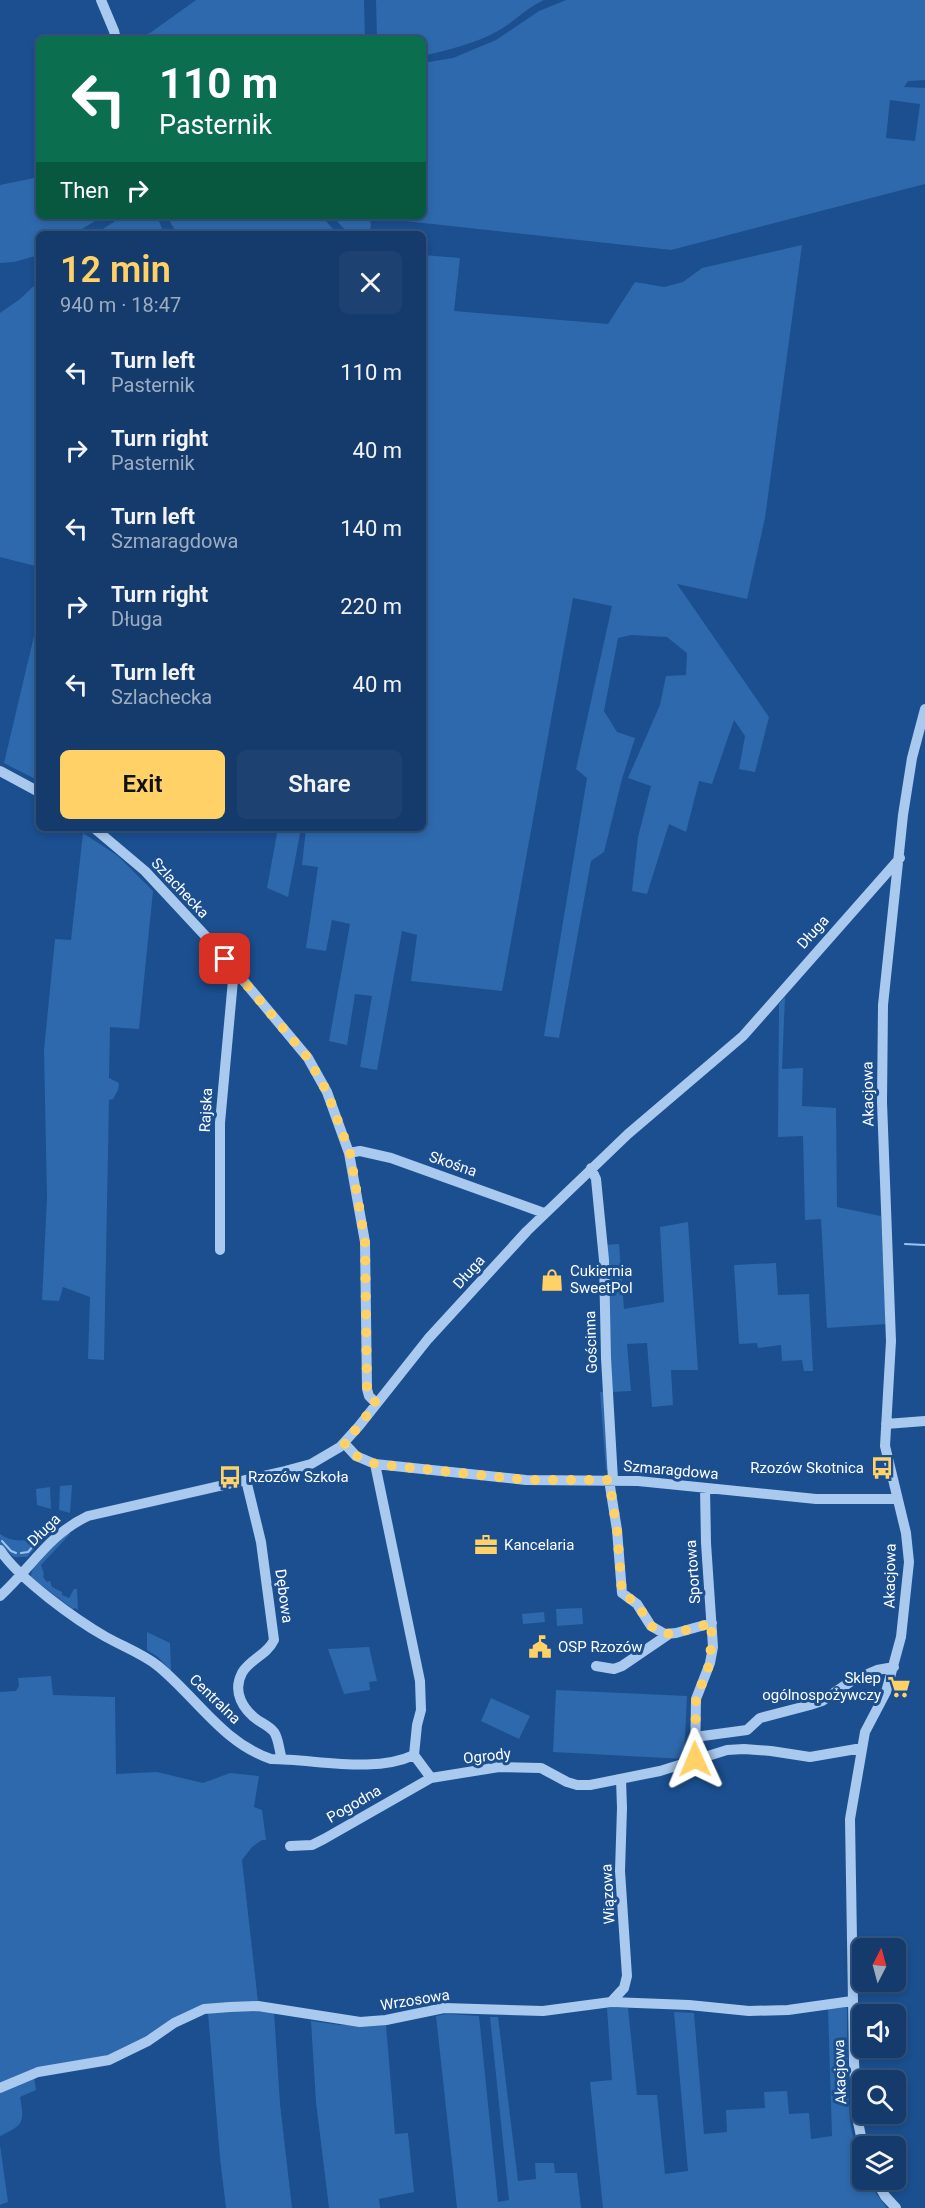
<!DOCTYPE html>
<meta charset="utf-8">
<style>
:root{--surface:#143b6b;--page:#1d4271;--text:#f1f3f6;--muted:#9dadc1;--line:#33557e;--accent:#ffd166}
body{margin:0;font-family:Roboto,sans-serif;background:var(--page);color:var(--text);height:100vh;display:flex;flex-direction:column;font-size:22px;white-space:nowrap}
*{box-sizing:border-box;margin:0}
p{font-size:20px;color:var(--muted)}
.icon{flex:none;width:33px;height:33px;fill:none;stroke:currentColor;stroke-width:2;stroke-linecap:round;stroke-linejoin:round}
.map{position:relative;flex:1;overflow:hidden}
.side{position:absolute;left:36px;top:231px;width:390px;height:600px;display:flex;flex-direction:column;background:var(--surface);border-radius:9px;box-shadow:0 3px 9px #0003,0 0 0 2px var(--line)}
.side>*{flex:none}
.hud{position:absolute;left:36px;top:36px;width:390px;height:183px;border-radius:9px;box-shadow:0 3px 9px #0003,0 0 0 2px var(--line);background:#0b6e4f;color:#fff;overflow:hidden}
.needle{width:39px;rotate:6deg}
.buttons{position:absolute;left:852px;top:1938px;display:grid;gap:12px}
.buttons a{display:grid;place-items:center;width:54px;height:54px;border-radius:9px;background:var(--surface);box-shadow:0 3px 9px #0003,0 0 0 2px var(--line);font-size:30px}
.pin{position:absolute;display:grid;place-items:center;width:51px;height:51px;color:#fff;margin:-26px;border-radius:12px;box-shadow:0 3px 9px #0006}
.me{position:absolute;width:66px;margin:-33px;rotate:359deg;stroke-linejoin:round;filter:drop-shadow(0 0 4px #0008)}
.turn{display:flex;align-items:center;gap:21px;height:126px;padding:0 24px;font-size:27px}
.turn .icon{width:78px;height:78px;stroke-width:2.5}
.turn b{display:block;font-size:42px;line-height:51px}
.then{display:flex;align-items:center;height:57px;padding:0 24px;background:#0003;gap:12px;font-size:22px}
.round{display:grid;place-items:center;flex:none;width:63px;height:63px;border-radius:9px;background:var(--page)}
.headline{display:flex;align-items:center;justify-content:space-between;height:102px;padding:0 24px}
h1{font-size:36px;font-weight:600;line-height:45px;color:var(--accent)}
.cta{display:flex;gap:12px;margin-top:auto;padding:12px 24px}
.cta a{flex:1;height:69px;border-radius:9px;background:var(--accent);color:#111;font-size:24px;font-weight:600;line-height:69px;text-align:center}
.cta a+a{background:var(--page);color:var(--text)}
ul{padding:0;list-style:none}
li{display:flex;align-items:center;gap:18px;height:78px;padding:0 24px}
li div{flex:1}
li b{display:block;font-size:22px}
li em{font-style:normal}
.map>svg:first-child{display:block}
.green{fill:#2e69ad;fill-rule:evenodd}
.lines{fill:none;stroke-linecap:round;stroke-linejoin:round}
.stream{stroke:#9cc4f0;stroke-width:2}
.minor{stroke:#a9c9ee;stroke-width:10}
.route{stroke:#ffd166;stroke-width:10;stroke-dasharray:0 18}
.labels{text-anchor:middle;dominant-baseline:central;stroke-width:6;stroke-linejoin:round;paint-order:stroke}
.street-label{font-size:15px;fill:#fff;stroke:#1b4f8f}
.poi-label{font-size:15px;fill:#fff;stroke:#1b4f8f;text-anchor:start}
</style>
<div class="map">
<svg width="925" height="2208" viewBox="0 0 925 2208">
<rect width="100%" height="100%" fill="#1b4f8f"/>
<!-- green -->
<path class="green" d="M196,0H364L365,39H130L150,33Z
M376,0H544C526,8 513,23 496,32C474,44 447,50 423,56V39H377Z
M566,0H925V80L908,81L904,87L925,88V184L671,250L378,218V216H423V63L453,58L496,40L539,11ZM890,100L920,104L915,141L886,138Z
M39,177V216H103L74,234H39V255L14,262L0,263V185Z
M123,216H157L164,234H95Z
M167,216H322L337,234H177Z
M333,216H369L371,225L369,234C349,234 345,232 333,216Z
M802,245L765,518L747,599L677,584L769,717L755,772L739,769L745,736L734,720L712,784L699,781L686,832L669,824L647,894L632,891L638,837L651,786L628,778L660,705L666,676L686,675L687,653L667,637L631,635L618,638L604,711L617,732L635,738L622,779L604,852L591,861L559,1038L544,1036L587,778L576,769L612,606L573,598L502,991L411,981L417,935L402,931L377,1070L360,1067L372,996L355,994L347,1045L329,1041L350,924L332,920L326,951L306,948L318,867L302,865L306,828H423V255L460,258L454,311L608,324L635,282L664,287L683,282L702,268Z
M39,281V567L0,557V313L20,299Z
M39,615V781L4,763Z
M278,828H301L288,897L267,888Z
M83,833L118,856L153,891L139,1029L110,1027L109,1078L119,1083L118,1090L113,1099L109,1100L104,1360L88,1359L90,1297L63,1287L59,1301L42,1300L47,1198L44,1050L55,939L71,940Z
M785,997L782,1069L803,1068L802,1106L836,1108L837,1207L881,1216L886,1324L827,1328L821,1219L805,1220L803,1136L778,1137L779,1004Z
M688,1222L698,1370H671L673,1405L652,1407L647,1343L627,1344L631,1391L611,1392L605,1245L619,1244L624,1309L664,1302L660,1227Z
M776,1263L778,1295L809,1294L813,1371H804L802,1360L782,1361L781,1345L758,1348L757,1343L739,1344L734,1265Z
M600,1392H605L610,1470H606Z
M72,1485L70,1513L59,1510L60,1486Z
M50,1487L51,1509L37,1505L36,1489Z
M70,1530V1534L41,1565L44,1574L43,1577L47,1582L50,1581L52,1587L62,1592V1595L69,1598L74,1589H77L78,1610L75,1608L73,1609L41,1585L39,1587L31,1576C33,1559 57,1541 70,1530Z
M49,1533L27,1557H14L0,1545V1534C15,1545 32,1540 49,1533Z
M582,1608L583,1624L557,1626L556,1609Z
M544,1612L545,1622L523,1624L522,1614Z
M147,1632L170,1643L171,1671L158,1657L147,1650Z
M369,1647L377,1681L369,1682L370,1690L344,1694L328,1649Z
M51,1676L53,1695L115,1697L116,1774L157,1772L203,1783L230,1773L259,1776L254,1807L262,1810L266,1840H262L252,1847L242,1860L258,2002L222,2004L126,2050L0,2084V1692L16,1691L19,1686L18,1678Z
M556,1690L687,1696L684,1759L553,1752Z
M491,1698L530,1716L519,1739L481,1721Z
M847,2006C847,2043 847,2082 850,2120C852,2140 862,2159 862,2180H866L887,2208H603L590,2082L612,2080L607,2008H628L637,2095H657L665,2174L688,2171L674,2012L694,2013L704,2134L727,2132L726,2110L765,2108L764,2092L787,2091L789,2114L809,2113L811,2139L832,2136L828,2008Z
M239,2009L274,2012L280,2104L292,2208H226L220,2158L208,2013Z
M447,2014L479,2016L498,2202L509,2200L490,2017H498L518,2181L536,2179L535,2163H554L555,2173H577L581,2208H457L436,2016Z
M311,2021L340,2025H386L395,2134L408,2133L414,2192L379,2199L380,2208H329L316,2102Z
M34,2077L36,2090L20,2097C25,2123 23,2125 0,2136V2092Z
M0,2145L8,2202L0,2205Z"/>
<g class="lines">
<!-- stream -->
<path class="stream" d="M905,1244L925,1245
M2,1541L11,1551L16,1553
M21,1553L28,1552L40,1538"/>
<!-- minor -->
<path class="minor" d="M101,0L114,31L116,39
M0,771L39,792
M94,828L145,871L212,943L308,1058L327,1092L349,1153L365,1242L367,1389L369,1396L376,1403
M349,1153L360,1151L391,1158L544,1213
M591,1168L596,1179L604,1260L606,1358L613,1480
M220,1250V1123L233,980L239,974
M886,1424L925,1421
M344,1443L356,1456L375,1464L526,1480L638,1481L816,1499H896
M375,1464L420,1681L421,1710L417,1725L414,1755L431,1778L499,1767L541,1768L567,1782L577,1785H590L660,1771L727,1750L744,1749L771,1751L810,1757L862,1748
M246,1480L261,1542L274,1640C267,1655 250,1659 242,1673C232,1692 243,1710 259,1721C264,1724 270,1727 274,1732C279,1739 279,1751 282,1759
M609,1480L617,1530L622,1593L637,1604L651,1626L665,1634L676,1633L712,1623
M0,1550C19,1579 76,1620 106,1637C124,1647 143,1654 158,1666C196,1697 223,1743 271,1759C315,1759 374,1774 414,1755
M0,1596C31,1568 49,1534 88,1516L285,1471L311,1464L340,1447L359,1426L428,1339L527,1231L628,1134L743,1036L900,858
M596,1666L614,1669L622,1666L669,1634
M695,1737L747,1730L760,1718L810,1705L822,1701L853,1680L877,1670L894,1667
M695,1759L696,1699L710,1663L713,1647L706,1543L705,1488
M290,1846L312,1845L324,1839L431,1778
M611,2002L624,1988L627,1976L620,1871L622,1808L621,1779
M0,2088L38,2072L109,2060L148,2041L174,2023L204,2009L230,2007L258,2006L360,2022L386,2020L444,2008L543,2011L611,2002L689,2005L749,2011L788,2010L852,2001
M863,2146L857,2117L854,2062L850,1819L865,1732L886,1692L901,1637L909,1562L906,1533L885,1446L891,1341L882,1102L883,1005L903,815L912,758L925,709
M876,2180L885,2196L896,2208"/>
</g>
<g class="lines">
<!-- route -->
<path class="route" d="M225,959L308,1058L327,1092L350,1153L365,1242L367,1389L369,1395L376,1403L359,1426L344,1443L356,1456L375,1464L526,1480H609L617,1530L622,1593L637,1604L651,1626L665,1634L676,1633L712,1623L710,1663L696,1699L695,1759"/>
</g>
<!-- icons -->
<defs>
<g id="shop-bare" transform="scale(1.8)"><path d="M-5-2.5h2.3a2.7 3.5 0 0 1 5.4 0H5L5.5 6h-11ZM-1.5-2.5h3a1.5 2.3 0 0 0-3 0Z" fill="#ffd166" stroke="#1b4f8f" stroke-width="2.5" paint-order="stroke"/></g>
<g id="bus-bare" transform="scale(1.8)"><path d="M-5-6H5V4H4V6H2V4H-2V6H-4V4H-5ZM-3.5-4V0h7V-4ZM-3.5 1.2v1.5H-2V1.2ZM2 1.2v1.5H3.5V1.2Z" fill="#ffd166" stroke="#1b4f8f" stroke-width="2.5" paint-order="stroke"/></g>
<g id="office-bare" transform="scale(1.8)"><path d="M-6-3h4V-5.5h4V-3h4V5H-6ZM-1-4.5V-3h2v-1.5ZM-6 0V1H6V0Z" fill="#ffd166" stroke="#1b4f8f" stroke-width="2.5" paint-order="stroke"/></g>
<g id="civic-bare" transform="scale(1.8)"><path d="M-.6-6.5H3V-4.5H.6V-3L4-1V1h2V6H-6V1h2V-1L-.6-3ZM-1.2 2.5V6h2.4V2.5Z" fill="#ffd166" stroke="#1b4f8f" stroke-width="2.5" paint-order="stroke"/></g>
<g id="supermarket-bare" transform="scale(1.8)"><path d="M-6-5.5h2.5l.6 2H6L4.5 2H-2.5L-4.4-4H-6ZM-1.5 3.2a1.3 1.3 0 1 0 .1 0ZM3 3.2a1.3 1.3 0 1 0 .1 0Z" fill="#ffd166" stroke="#1b4f8f" stroke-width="2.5" paint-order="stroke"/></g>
</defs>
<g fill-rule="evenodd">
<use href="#shop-bare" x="552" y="1280"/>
<use href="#bus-bare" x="882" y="1468"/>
<use href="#bus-bare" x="230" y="1477"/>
<use href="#office-bare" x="486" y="1545"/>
<use href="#civic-bare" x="540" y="1647"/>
<use href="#supermarket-bare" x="899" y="1687"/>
</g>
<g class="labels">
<!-- street labels -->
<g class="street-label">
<text transform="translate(180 888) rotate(47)">Szlachecka</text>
<text transform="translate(813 932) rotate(-48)">Długa</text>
<text transform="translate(868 1094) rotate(-91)">Akacjowa</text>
<text transform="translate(206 1110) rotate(-87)">Rajska</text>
<text transform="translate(453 1164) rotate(19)">Skośna</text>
<text transform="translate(469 1272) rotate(-48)">Długa</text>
<text transform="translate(591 1342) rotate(-92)">Gościnna</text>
<text transform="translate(671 1470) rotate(5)">Szmaragdowa</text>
<text transform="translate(44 1530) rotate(-44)">Długa</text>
<text transform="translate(693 1572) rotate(-94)">Sportowa</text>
<text transform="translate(890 1576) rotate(-89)">Akacjowa</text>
<text transform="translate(284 1596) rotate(82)">Dębowa</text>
<text transform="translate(215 1699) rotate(44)">Centralna</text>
<text transform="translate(487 1756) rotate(-6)">Ogrody</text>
<text transform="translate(354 1804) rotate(-30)">Pogodna</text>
<text transform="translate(608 1894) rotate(-93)">Wiązowa</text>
<text transform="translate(415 2000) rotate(-9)">Wrzosowa</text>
<text transform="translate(840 2072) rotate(-92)">Akacjowa</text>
</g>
<!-- poi labels -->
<g class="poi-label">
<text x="570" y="1271">Cukiernia<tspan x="570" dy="17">SweetPol</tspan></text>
<text x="864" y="1468" text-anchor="end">Rzozów Skotnica</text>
<text x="248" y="1477">Rzozów Szkoła</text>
<text x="504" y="1545">Kancelaria</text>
<text x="558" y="1647">OSP Rzozów</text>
<text x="881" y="1678" text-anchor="end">Sklep<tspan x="881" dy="17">ogólnospożywczy</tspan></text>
</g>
</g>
</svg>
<div class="buttons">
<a><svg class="needle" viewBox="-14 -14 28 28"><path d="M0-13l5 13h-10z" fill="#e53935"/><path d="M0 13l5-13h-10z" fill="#9dadc1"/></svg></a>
<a><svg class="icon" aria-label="sound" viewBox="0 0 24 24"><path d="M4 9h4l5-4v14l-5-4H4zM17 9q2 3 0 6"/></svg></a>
<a><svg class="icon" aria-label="search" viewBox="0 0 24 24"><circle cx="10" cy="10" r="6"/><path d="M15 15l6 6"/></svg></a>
<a><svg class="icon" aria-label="layers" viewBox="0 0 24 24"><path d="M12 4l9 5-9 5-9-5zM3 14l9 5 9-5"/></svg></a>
</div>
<div class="pin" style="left:225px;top:959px;background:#d93025"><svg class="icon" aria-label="arrive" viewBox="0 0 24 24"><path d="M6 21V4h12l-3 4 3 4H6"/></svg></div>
<svg class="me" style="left:695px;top:1759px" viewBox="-20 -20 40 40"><path d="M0-17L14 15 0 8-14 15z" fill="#ffd166" stroke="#fff" stroke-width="4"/></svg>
<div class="hud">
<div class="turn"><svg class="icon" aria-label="left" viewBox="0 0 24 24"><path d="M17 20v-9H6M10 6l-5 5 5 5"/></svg><div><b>110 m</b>Pasternik</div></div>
<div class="then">Then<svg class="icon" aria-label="right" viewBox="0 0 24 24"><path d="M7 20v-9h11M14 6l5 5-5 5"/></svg></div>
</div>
<section class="side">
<div class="headline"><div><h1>12 min</h1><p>940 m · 18:47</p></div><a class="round"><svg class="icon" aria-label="close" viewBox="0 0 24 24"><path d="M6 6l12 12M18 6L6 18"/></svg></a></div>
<ul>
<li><svg class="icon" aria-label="left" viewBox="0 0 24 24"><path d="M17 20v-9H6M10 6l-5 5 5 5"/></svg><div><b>Turn left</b><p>Pasternik</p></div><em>110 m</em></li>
<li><svg class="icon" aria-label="right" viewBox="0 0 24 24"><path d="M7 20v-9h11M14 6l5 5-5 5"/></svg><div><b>Turn right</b><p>Pasternik</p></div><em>40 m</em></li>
<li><svg class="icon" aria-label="left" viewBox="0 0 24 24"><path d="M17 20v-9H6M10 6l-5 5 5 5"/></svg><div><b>Turn left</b><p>Szmaragdowa</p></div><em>140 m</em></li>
<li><svg class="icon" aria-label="right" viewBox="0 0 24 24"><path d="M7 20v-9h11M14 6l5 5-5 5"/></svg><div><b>Turn right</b><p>Długa</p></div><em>220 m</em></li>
<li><svg class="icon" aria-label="left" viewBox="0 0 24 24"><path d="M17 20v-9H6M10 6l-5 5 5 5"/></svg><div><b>Turn left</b><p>Szlachecka</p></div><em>40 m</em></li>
</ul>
<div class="cta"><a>Exit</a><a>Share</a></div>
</section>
</div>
